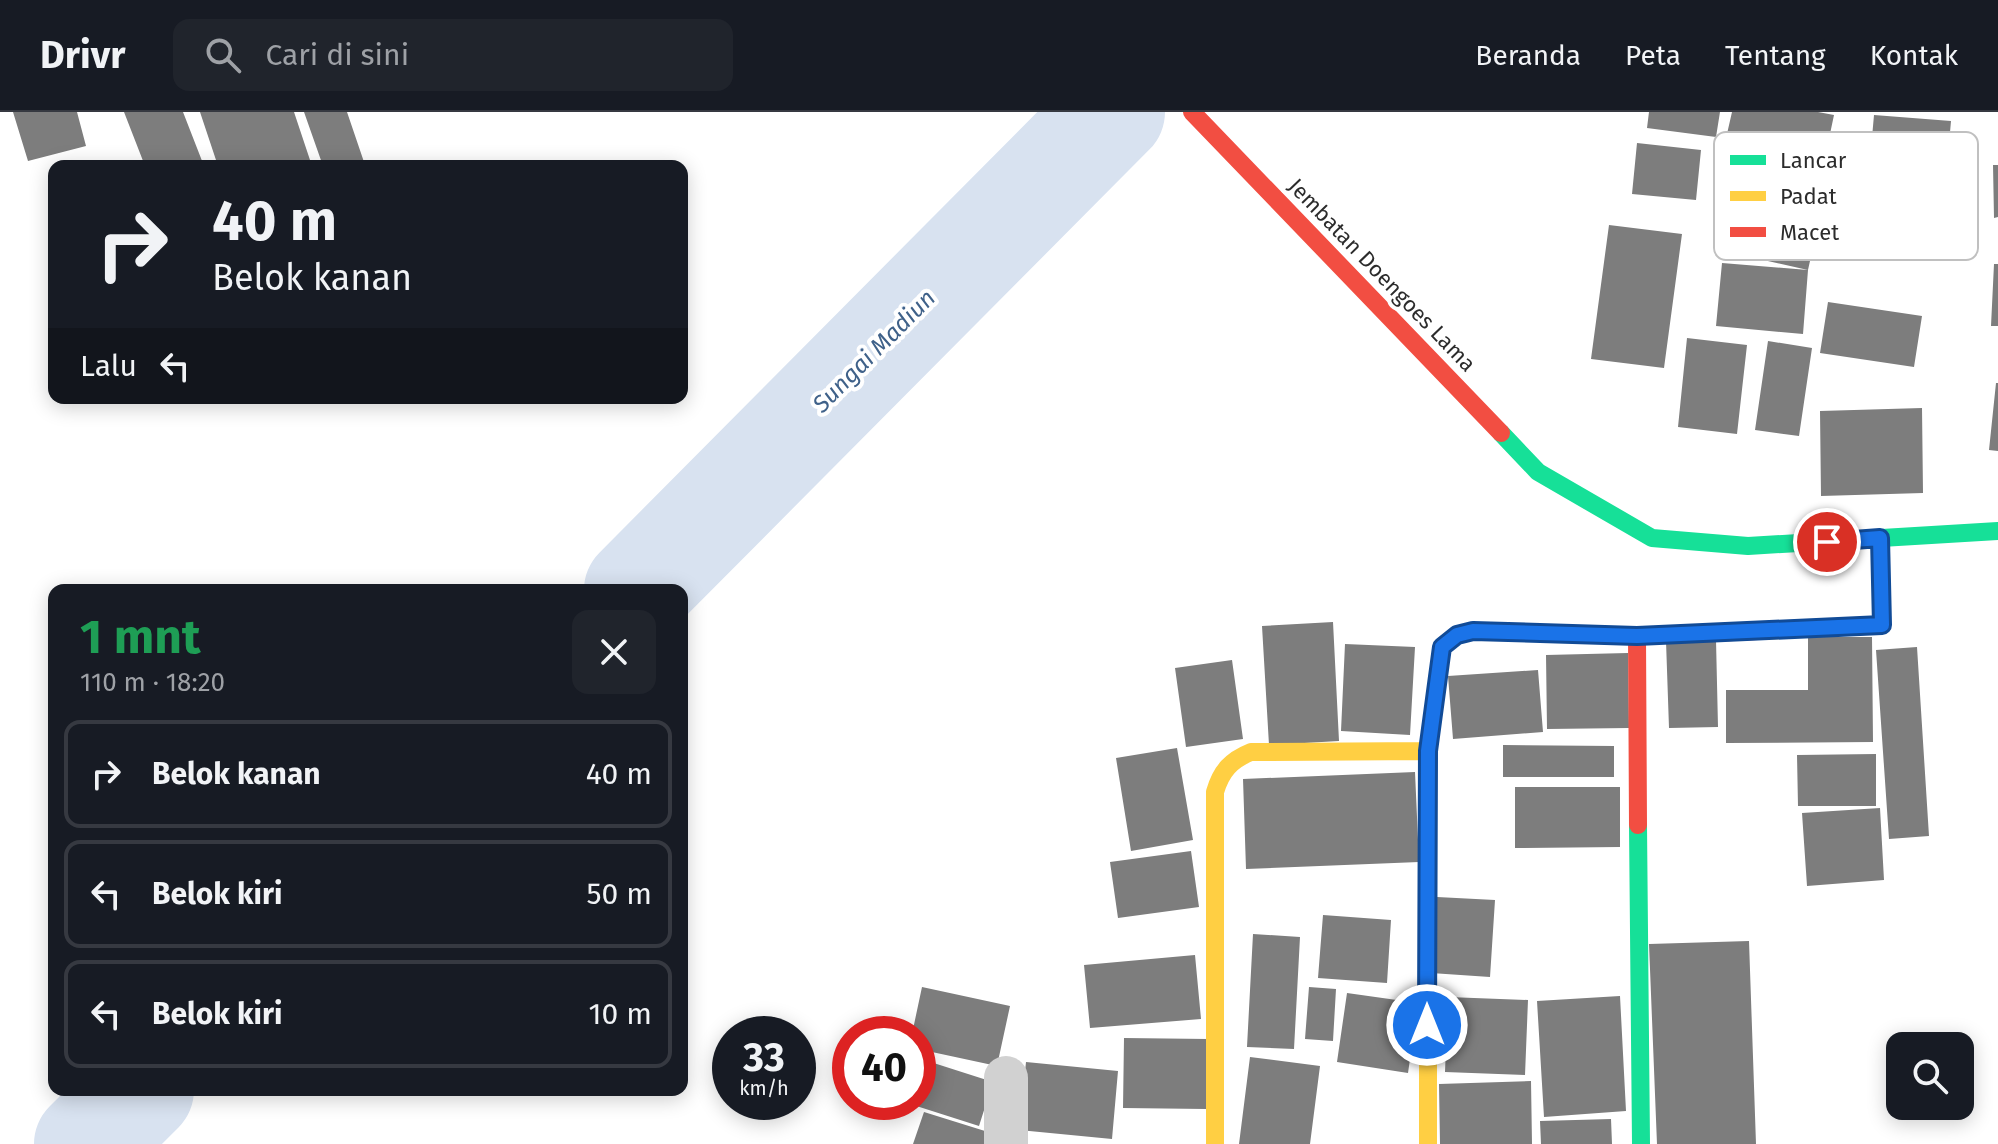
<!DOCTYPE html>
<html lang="id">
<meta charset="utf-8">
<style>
:root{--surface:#171b24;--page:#20242c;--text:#f1f3f6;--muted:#9ea1a6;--line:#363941}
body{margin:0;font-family:"Fira Sans",sans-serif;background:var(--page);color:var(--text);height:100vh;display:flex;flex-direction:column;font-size:30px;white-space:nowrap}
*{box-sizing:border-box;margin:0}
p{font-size:26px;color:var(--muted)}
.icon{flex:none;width:44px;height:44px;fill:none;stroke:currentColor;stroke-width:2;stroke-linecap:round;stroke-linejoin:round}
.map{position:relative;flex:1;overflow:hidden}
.sheet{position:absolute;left:48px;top:472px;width:640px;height:512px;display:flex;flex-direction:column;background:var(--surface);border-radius:16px;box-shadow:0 4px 20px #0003}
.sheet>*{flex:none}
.banner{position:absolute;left:48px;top:48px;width:640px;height:244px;border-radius:16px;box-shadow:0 4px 20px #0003;background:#171b24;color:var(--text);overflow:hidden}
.fabs{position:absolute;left:1886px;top:920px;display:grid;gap:16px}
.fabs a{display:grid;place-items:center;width:88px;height:88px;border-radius:16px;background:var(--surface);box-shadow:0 4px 20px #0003;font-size:40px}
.speed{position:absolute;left:712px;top:904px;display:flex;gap:16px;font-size:40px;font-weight:700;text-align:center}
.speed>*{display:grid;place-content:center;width:104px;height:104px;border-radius:50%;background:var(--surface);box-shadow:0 4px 20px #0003;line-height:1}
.speed small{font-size:20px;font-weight:400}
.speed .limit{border:12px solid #d22;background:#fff;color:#111}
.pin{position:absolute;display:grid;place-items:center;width:68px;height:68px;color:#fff;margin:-34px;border:4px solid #fff;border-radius:50%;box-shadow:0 2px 8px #0007}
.me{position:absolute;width:88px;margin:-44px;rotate:0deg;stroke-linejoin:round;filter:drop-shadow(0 0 6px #0008)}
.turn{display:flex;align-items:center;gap:28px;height:168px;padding:0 32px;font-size:36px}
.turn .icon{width:104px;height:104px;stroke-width:2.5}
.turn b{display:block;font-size:56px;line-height:68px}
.then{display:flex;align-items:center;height:76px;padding:0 32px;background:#0003;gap:16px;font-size:30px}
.round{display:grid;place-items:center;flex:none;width:84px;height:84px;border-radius:16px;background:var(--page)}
.head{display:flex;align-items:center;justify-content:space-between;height:136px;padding:0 32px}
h1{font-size:48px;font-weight:700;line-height:60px;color:#1e9e55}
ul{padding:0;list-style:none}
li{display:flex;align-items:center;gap:24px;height:108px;margin:0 16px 12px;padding:0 16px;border:4px solid var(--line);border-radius:16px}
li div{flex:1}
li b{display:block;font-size:30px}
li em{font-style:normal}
header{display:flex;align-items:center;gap:48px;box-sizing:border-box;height:112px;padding:0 40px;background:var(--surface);border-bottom:2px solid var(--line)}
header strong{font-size:38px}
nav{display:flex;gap:44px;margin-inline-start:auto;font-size:28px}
.search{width:560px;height:72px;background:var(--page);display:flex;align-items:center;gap:20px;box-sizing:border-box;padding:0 28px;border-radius:16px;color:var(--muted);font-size:30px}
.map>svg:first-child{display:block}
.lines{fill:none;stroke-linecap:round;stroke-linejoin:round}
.river{stroke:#d8e2f0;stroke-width:106}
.building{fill:#7d7d7d}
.street{stroke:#d1d1d1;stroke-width:44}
.fast{stroke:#16e098;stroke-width:18}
.slow{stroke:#ffcf43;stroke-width:18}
.jam{stroke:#f24e42;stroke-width:18}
.route-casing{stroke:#114b97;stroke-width:20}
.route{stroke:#1a73e8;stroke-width:14}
.labels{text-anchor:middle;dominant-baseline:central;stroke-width:8;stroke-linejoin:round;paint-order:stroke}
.street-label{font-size:22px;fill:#2c2c2c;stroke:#fff}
.water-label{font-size:24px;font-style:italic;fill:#3f6189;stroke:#fff}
.key{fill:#fff;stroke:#c0c0c0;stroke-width:2}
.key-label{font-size:22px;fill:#2c2c2c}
</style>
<header>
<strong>Drivr</strong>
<div class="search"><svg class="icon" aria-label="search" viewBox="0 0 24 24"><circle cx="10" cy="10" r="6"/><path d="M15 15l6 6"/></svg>Cari di sini</div>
<nav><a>Beranda</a><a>Peta</a><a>Tentang</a><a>Kontak</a></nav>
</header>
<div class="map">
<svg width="1998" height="1032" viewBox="0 0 1998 1032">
<rect width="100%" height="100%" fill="#fff"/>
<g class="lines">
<!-- river -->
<path class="river" d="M637,478L1112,0
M87,1032L141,978"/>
</g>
<!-- building -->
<path class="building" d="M13,0H77L86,34L28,49Z
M124,0H183L204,54H145Z
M200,0H294L312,54H218Z
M304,0H347L364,50L353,54H323Z
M1649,0H1720L1716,25L1647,16Z
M1732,0H1818L1834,3L1823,55L1724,35Z
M1874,3L1951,9L1941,122L1864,115Z
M1637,31L1701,38L1696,88L1632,82Z
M1993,53H1998V105L1994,106Z
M1730,93L1818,113L1808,158L1803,222L1716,214L1722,151L1808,158L1719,138Z
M1609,113L1682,122L1664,256L1591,247Z
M1994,152H1998V214H1991Z
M1828,190L1922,204L1914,255L1820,241Z
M1687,226L1747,233L1737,322L1678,315Z
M1768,229L1812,236L1799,324L1755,318Z
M1996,271H1998V339L1989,338Z
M1922,296L1923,381L1821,384L1820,299Z
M1333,510L1339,629L1269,633L1262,514Z
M1808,525H1872L1873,630L1726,631V578H1808Z
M1716,528L1718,615L1669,616L1666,529Z
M1345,532L1415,535L1410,623L1341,619Z
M1917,535L1929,724L1889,727L1876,538Z
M1628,541L1629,616L1547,617L1546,543Z
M1232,548L1243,627L1186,635L1175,556Z
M1538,558L1543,620L1453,627L1448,564Z
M1503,633L1614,634V665H1503Z
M1177,636L1193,728L1131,739L1116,646Z
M1876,642V694H1798L1797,643Z
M1415,660L1419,750L1246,757L1243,667Z
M1515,675H1620V735L1515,736Z
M1880,696L1884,768L1807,774L1802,701Z
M1191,739L1199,795L1118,806L1110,750Z
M1437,785L1495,788L1490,865L1431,861Z
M1323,803L1391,808L1387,871L1318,866Z
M1253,822L1300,825L1294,937L1247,935Z
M1749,829L1756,1032H1657L1649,832Z
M1195,843L1201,907L1090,916L1084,853Z
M922,875L1010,894L997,954L918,937V922H912Z
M1309,875L1336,877L1333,929L1305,927Z
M1347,881L1418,891L1408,961L1337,950Z
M1620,884L1626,999L1544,1005L1537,889Z
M1448,885L1528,888L1525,963L1445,960Z
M1124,926L1208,927L1206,997L1123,996Z
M1250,945L1320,954L1310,1032H1239Z
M918,946L993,970L979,1014L907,991L918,990Z
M1026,950L1118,959L1112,1027L1019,1018Z
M1531,969L1532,1032H1440L1439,972Z
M924,1000L1001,1024L998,1032H913Z
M1611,1007L1612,1032H1541L1540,1009Z"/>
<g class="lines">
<!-- street -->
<path class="street" d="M1006,966V1032"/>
<!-- fast -->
<path class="fast" d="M1501,321L1538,360L1652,426L1748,434L1998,419
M1638,713L1641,1032"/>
<!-- slow -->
<path class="slow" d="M1757,519L1882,513L1880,426
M1215,1032V680C1221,659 1231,648 1251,640L1428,639
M1428,1032V639L1442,535L1457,523L1473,519L1637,524"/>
<!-- jam -->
<path class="jam" d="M1192,0L1501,321
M1638,713L1637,524L1757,519"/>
</g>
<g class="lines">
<!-- route casing -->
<g class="route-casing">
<path id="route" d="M1427,913L1428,639L1442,535L1457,523L1473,519L1637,524L1882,513L1880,426L1827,430"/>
</g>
<!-- route -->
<use href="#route" class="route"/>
</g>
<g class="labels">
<!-- street labels -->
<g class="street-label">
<text transform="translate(1382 163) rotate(46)">Jembatan Doengoes Lama</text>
</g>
<!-- water labels -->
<g class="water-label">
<text transform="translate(874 239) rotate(-45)">Sungai Madiun</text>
</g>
</g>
<!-- legend -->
<rect x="1714" y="20" width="264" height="128" rx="12" class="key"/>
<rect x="1730" y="43" width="36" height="10" fill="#16e098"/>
<rect x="1730" y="79" width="36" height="10" fill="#ffcf43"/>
<rect x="1730" y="115" width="36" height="10" fill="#f24e42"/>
<g class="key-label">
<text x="1780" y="56">Lancar</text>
<text x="1780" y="92">Padat</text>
<text x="1780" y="128">Macet</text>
</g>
</svg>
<div class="fabs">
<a><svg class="icon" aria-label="search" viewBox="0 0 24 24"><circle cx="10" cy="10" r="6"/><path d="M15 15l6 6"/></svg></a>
</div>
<div class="speed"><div>33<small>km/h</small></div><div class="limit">40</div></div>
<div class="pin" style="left:1827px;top:430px;background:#d93025"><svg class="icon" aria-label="arrive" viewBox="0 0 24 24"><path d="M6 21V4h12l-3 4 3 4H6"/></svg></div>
<svg class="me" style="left:1427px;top:913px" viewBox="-20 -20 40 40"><circle r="17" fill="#1a73e8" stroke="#fff" stroke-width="3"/><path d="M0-11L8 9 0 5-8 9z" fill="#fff"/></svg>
<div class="banner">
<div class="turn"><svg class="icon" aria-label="right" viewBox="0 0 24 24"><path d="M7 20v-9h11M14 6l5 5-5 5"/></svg><div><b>40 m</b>Belok kanan</div></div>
<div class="then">Lalu<svg class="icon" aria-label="left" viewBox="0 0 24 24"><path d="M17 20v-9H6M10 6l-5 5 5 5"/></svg></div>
</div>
<section class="sheet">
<div class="head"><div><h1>1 mnt</h1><p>110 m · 18:20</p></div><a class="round"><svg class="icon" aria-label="close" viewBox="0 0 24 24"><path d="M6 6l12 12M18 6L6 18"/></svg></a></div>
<ul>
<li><svg class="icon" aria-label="right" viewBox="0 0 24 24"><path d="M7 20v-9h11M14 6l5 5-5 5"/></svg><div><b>Belok kanan</b></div><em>40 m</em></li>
<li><svg class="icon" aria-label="left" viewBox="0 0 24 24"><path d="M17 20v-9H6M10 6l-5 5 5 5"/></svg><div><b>Belok kiri</b></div><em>50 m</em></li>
<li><svg class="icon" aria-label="left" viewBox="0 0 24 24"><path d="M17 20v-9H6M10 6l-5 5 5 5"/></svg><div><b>Belok kiri</b></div><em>10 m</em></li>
</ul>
</section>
</div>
